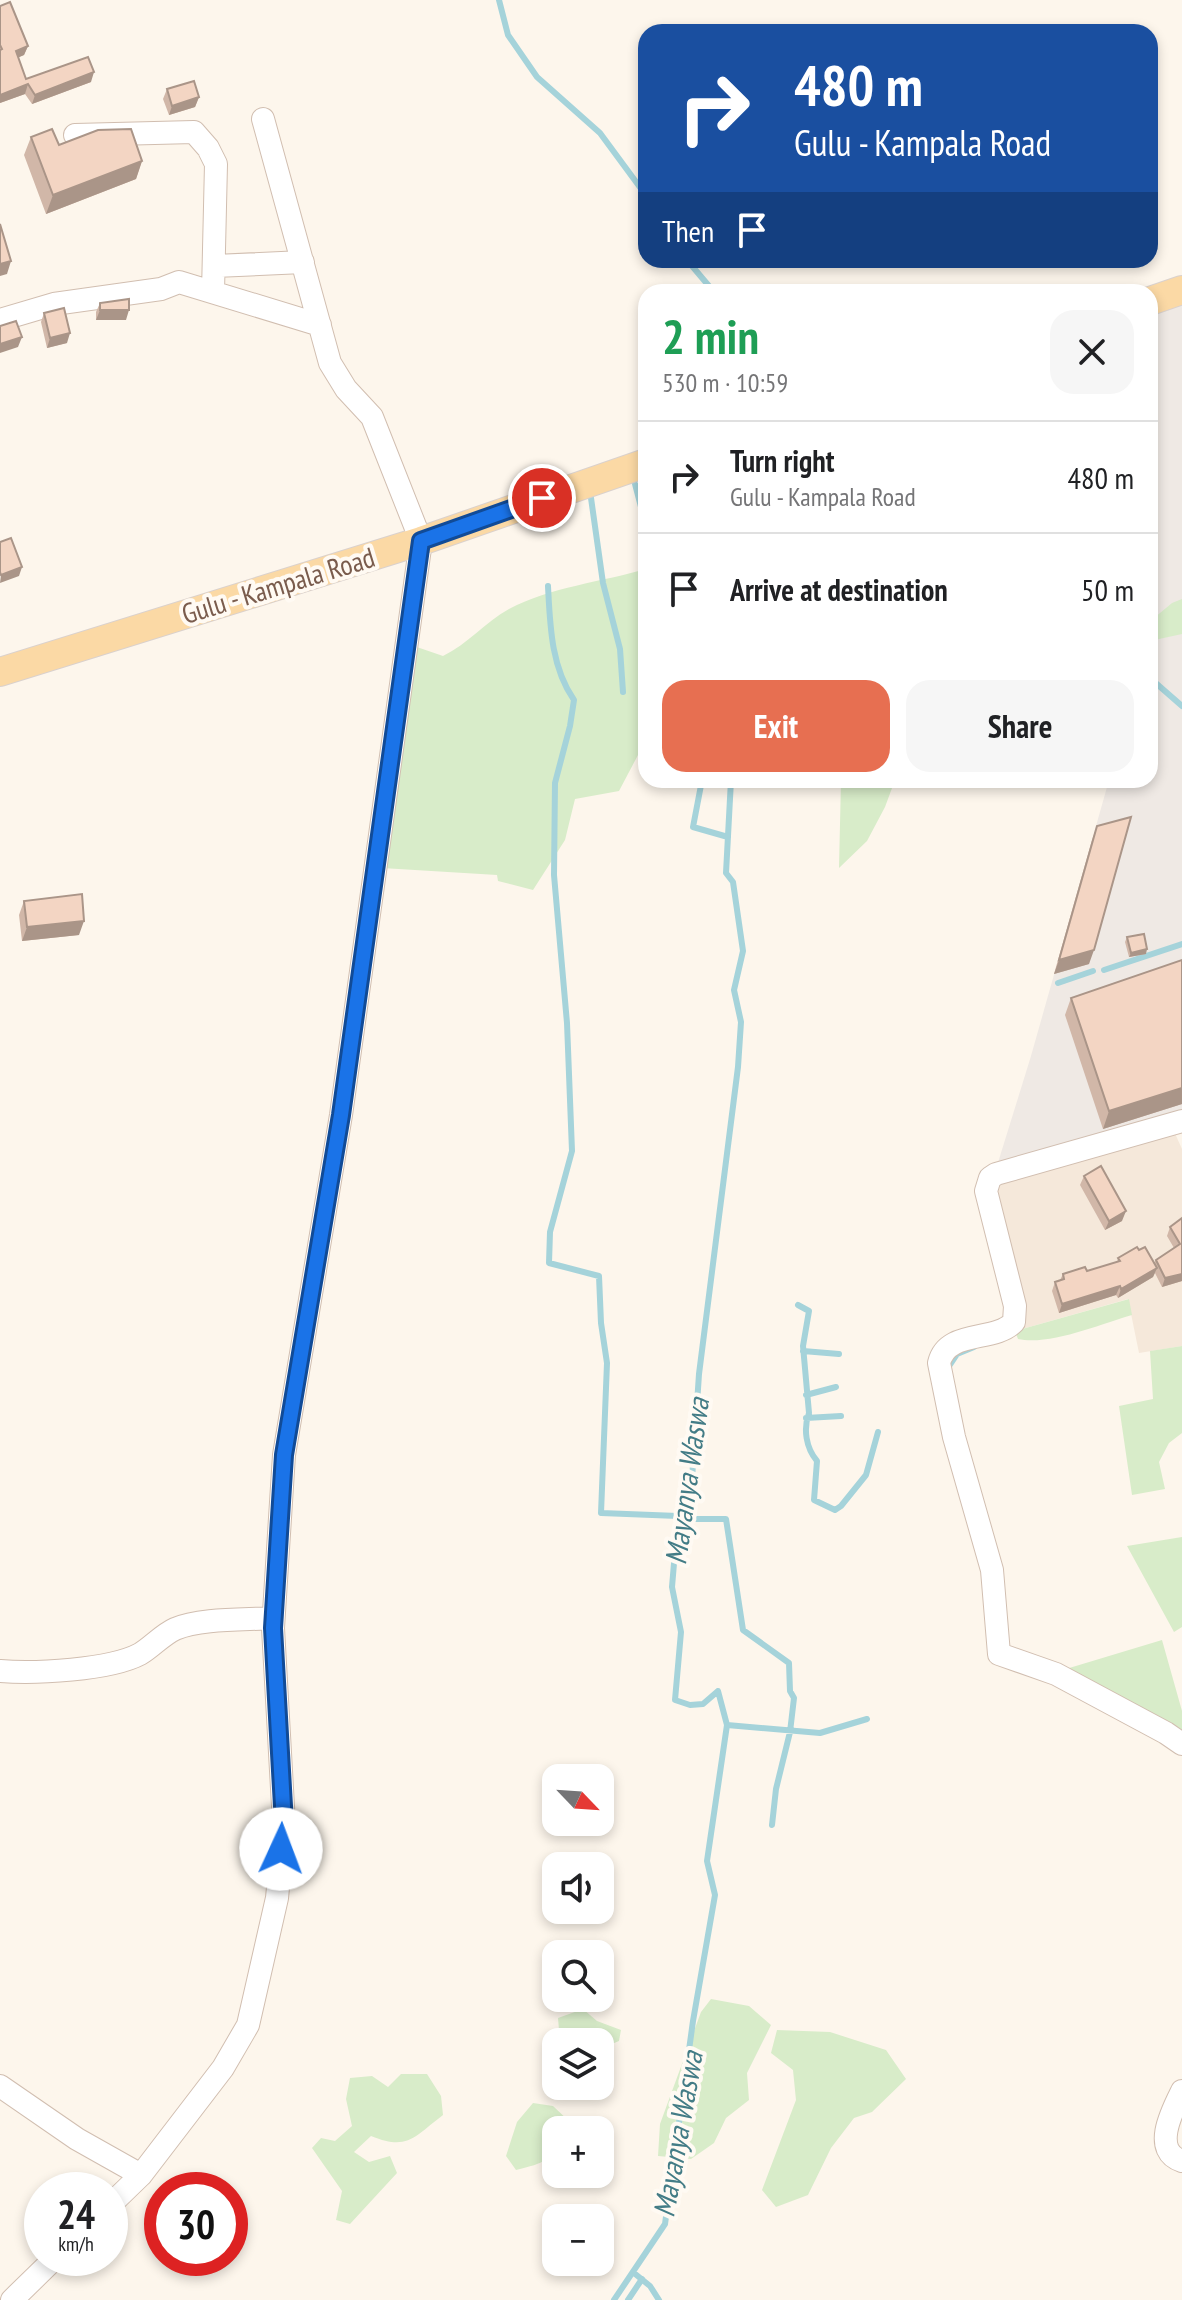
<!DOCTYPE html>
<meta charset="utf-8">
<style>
:root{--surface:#fff;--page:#f6f6f6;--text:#202124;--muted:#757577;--line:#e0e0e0;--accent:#e76f51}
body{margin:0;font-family:"PT Sans Narrow",sans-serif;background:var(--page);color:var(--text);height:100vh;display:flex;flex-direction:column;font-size:30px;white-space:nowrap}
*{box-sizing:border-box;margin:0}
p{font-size:26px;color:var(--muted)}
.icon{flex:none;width:44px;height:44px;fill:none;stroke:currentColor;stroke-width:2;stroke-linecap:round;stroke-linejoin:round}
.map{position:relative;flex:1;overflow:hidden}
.side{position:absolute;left:638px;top:284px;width:520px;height:504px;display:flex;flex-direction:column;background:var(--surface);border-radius:24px;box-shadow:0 4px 12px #0003}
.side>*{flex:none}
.top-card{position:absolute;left:638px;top:24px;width:520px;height:244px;border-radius:24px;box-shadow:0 4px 12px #0003;background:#1a4fa0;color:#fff;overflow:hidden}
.needle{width:52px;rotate:115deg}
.buttons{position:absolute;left:542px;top:1764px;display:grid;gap:16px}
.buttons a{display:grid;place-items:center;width:72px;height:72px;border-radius:16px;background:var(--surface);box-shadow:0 4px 12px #0003;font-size:40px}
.speed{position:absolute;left:24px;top:2172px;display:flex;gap:16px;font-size:40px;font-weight:700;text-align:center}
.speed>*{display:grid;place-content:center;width:104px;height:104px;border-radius:50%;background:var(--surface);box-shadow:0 4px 12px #0003;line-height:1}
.speed small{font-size:20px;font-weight:400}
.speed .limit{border:12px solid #d22;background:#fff;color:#111}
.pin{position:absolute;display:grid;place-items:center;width:68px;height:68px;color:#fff;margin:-34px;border:4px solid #fff;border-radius:50%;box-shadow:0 2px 8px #0007}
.me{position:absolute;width:88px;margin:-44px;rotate:2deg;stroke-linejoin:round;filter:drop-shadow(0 0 6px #0008)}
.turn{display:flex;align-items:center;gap:28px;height:168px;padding:0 24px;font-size:36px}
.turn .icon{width:104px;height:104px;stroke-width:2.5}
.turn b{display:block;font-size:56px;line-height:68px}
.then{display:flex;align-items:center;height:76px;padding:0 24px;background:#0003;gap:16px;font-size:30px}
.round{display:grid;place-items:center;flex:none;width:84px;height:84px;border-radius:24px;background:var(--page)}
.head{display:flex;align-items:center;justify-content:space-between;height:136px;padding:0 24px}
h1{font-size:48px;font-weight:600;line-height:60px;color:#1e9e55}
.button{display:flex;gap:16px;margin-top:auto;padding:16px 24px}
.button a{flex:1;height:92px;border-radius:24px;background:var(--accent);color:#fff;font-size:32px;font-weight:600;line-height:92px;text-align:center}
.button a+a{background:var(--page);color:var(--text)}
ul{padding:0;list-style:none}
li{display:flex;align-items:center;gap:24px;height:112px;padding:0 24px;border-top:2px solid var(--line)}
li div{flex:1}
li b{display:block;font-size:30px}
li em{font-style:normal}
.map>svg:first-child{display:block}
.residential{fill:#f5e8da}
.industrial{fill:#efe9e4}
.green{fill:#d8ecc9}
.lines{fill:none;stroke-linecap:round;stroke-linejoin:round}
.stream{stroke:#a5d3da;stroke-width:6}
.minor-casing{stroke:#d1beb0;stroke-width:24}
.major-casing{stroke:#dad1cd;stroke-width:30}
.minor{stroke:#fff;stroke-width:22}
.major{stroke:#fbd9a5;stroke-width:28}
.wall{fill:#d1b7a8}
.shaded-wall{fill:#aa9588}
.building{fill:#f3d5c3;stroke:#aa9588;stroke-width:2}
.route-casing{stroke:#114b97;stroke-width:20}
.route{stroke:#1a73e8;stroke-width:14}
.labels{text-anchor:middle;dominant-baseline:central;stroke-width:8;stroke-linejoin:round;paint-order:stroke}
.street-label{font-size:28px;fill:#7a5c4d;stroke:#fffaf3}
.water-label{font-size:30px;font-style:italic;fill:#437c86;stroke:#fffaf3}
</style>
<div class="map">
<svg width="1182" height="2300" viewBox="0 0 1182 2300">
<rect width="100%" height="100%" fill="#fdf6ec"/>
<!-- residential -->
<path class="residential" d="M1173,1129L1182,1149V1346L1139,1353L1128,1299L1015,1331L996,1191L1002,1181Z"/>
<!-- industrial -->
<path class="industrial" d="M1182,290V1117L996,1169L1031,1056L1109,780H1150V301Z"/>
<!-- green -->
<path class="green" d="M646,569V754L638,755L619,791L575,799L565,840L533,890L498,881L497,875L382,868L411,645L443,656C468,644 485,622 509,609C551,587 601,582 646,569Z
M1150,579L1155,586L1154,618L1172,603L1182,599V634L1150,641Z
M841,780H895L885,807L867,841L839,868Z
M1129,1299L1132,1315C1101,1324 1049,1346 1018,1339L1015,1331Z
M1182,1346V1433L1169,1443L1159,1462L1165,1489L1132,1495L1119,1406L1153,1399L1150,1351Z
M1182,1537V1627L1174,1632L1127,1546Z
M1162,1640L1182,1711V1736L1056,1672Z
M711,1999L749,2006L771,2025L747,2073L749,2100L726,2118L714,2143L691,2159L658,2156L660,2124L701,2012Z
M583,2009L597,2021L621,2030L619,2041L600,2049V2042H560L558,2018Z
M777,2030L830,2032L886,2050L906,2079L872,2112L854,2118L831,2148L808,2195L776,2207L762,2190L796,2100L793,2070L771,2053Z
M401,2074H427L441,2096L443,2115C414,2137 408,2151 371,2136L354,2152L369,2162L390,2156L397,2173L350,2224L336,2220L342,2191L312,2148L321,2138L335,2141L352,2126L346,2099L350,2078L372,2076L388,2087Z
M533,2103L553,2106L571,2123L566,2130H556C556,2161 544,2163 516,2170L506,2156L517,2122Z"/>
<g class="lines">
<!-- stream -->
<path class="stream" d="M499,0L508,35L537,77L600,133L642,190L646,203
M687,260L714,292
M635,484L646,526
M591,498L603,583L620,649L623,692
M548,586C550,625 551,667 574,700L570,726L555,783L554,875L567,1023L572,1151L550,1232L549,1263L599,1276L601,1323L607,1363L601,1513L678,1516
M1150,678L1182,706
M702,780L693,827L728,837
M1104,970L1182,944
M1058,983L1093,971
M798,1305L809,1311L803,1346L809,1413C803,1429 806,1448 817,1461L814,1500L835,1510L841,1506L866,1475L878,1432
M803,1351L839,1354
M949,1366L957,1354L974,1347
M806,1395L836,1387
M806,1418L841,1416
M677,1519H726L743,1630L789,1663L790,1691L794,1698L790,1732L776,1789L772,1825
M727,1725L820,1733L867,1719
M634,2273L650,2286L659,2300
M614,2300L665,2224L693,2021L715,1895L707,1861L727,1725L718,1691L703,1704L690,1705L675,1700L681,1632L672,1587L678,1516L692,1479L699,1374L738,1067L741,1022L734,990L743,951L733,882L726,873L731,780
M628,2300L642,2279"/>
<!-- minor casing -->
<g class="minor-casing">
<path id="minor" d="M75,135L194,132L208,148L216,164L213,292
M215,266L303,262
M0,320L54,304L161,289L179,282L320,325
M1182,1121L996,1174L990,1178L986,1191L1015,1306L1014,1322C994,1343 947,1329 939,1363L954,1437L992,1570L999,1654L1056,1674L1166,1733L1182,1744
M0,1671C34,1674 110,1670 140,1654C152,1647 162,1635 175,1629C200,1618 246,1620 273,1618
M0,2086L77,2139L141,2175
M1182,2091C1172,2111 1151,2151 1182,2161
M110,2205L141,2175L223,2068L248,2025L277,1898L284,1824L273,1628L284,1455L341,1115L421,541L372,417L346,389L330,363L263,119
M12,2300L55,2258"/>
</g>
<!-- major casing -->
<g class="major-casing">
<path id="major" d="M1150,301L1182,290
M0,672L421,541L646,463"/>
</g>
<!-- minor -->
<use href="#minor" class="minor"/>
<!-- major -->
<use href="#major" class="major"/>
</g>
<!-- wall -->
<path class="wall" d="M0,6L28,46L24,55L18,57L26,79L91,82L32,104L25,94L0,103Z
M167,89L199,97L195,107L169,115L163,99Z
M31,137L59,145L142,161L136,179L46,214L24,155Z
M100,303L126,320H96V312Z
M44,313L67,343L47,348L41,322Z
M1097,826L1089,964L1054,974L1092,840Z
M24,901L79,935L22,941L19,915Z
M1127,937L1146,954L1129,957L1125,942Z
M1182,960V1104L1103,1129L1065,1015L1071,998Z
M1084,1176L1122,1221L1105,1230L1080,1185Z
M1182,1218V1281L1162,1287L1155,1273L1153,1277L1118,1298L1116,1295L1059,1313L1052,1291L1055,1282L1060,1280L1063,1274L1087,1271L1117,1263L1118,1258L1139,1250L1154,1263L1156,1260L1174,1248L1167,1236L1170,1227Z"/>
<!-- shaded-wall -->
<path class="shaded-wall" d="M28,46L24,55L13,60L16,51Z
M94,72L91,82L32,104L35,95Z
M28,84L25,94L0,103V95Z
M199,97L195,107L169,115L172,106Z
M142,161L136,179L46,214L53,195Z
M11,261L7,274L0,276V264Z
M100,310H129L126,320H96Z
M70,333L67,343L47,348L50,338Z
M22,337L18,347L0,353V344Z
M22,567L19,576L0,583L1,575Z
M84,921L79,935L22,941L27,927Z
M1147,949L1146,954L1129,957L1131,953Z
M1094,950L1089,964L1054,974L1059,960Z
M1182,1088V1104L1103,1129L1109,1111Z
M1126,1211L1122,1221L1105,1230L1109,1221Z
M1157,1268L1153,1277L1118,1298L1121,1289Z
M1182,1274V1281L1162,1287L1165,1278Z
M1120,1286L1116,1295L1059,1313L1062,1304Z"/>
<!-- building -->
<path class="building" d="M10,2L28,46L16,51L26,79L88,57L94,72L35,95L28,84L0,95V50L2,49L0,45V6Z
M194,81L199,97L172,106L167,89Z
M52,129L59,145L98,130L131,129L142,161L53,195L31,137Z
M0,224L11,261L0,264Z
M129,299V310H100V303Z
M64,308L70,333L50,338L44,313Z
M16,321L22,337L0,344V326Z
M11,538L22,567L1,575L0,572V542Z
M1131,817L1094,950L1059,960L1097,826Z
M82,894L84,921L27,927L24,901Z
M1144,934L1147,949L1131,953L1127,937Z
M1182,960V1088L1109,1111L1071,998Z
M1101,1166L1126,1211L1109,1221L1084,1176Z
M1182,1218V1274L1165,1278L1156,1260L1180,1244L1170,1227Z
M1137,1247L1139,1250L1145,1247L1157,1268L1121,1289L1120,1286L1062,1304L1055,1282L1064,1279L1063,1274L1085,1267L1087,1271L1120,1261L1118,1258Z"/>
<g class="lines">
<!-- route casing -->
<g class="route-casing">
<path id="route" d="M281,1849L284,1824L273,1628L284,1455L341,1115L421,541L542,498"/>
</g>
<!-- route -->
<use href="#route" class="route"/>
</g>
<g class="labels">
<!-- street labels -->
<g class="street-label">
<text transform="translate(278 585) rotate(-17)">Gulu - Kampala Road</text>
</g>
<!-- water labels -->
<g class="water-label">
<text transform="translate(686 1481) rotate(-82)">Mayanya Waswa</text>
<text transform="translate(677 2134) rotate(-80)">Mayanya Waswa</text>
</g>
</g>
</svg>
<div class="buttons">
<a><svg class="needle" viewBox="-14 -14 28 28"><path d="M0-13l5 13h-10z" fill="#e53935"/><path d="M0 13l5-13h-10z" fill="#757577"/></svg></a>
<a><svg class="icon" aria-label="sound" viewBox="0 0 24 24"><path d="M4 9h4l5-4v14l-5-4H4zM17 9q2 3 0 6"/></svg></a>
<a><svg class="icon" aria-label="search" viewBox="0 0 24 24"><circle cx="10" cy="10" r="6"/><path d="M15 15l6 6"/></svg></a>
<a><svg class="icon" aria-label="layers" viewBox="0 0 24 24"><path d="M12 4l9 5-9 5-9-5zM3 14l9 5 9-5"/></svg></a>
<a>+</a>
<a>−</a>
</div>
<div class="speed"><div>24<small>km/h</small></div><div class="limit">30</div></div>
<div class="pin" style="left:542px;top:498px;background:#d93025"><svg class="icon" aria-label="arrive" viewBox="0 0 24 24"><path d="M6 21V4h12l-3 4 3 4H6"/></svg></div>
<svg class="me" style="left:281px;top:1849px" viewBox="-20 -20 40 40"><circle r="19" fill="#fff"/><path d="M0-13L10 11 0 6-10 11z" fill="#1a73e8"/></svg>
<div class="top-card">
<div class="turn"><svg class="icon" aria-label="right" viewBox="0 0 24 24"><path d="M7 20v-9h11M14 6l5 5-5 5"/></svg><div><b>480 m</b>Gulu - Kampala Road</div></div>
<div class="then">Then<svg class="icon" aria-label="arrive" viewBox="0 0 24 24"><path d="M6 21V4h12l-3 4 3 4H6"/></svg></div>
</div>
<section class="side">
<div class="head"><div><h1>2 min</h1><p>530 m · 10:59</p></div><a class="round"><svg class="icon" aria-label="close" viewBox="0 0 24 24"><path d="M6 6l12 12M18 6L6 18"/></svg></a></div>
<ul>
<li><svg class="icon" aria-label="right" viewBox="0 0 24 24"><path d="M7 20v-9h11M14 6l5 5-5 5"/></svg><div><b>Turn right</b><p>Gulu - Kampala Road</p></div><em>480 m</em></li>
<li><svg class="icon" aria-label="arrive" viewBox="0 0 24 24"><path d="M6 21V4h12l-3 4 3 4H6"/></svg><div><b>Arrive at destination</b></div><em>50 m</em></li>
</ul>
<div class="button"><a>Exit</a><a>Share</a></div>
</section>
</div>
